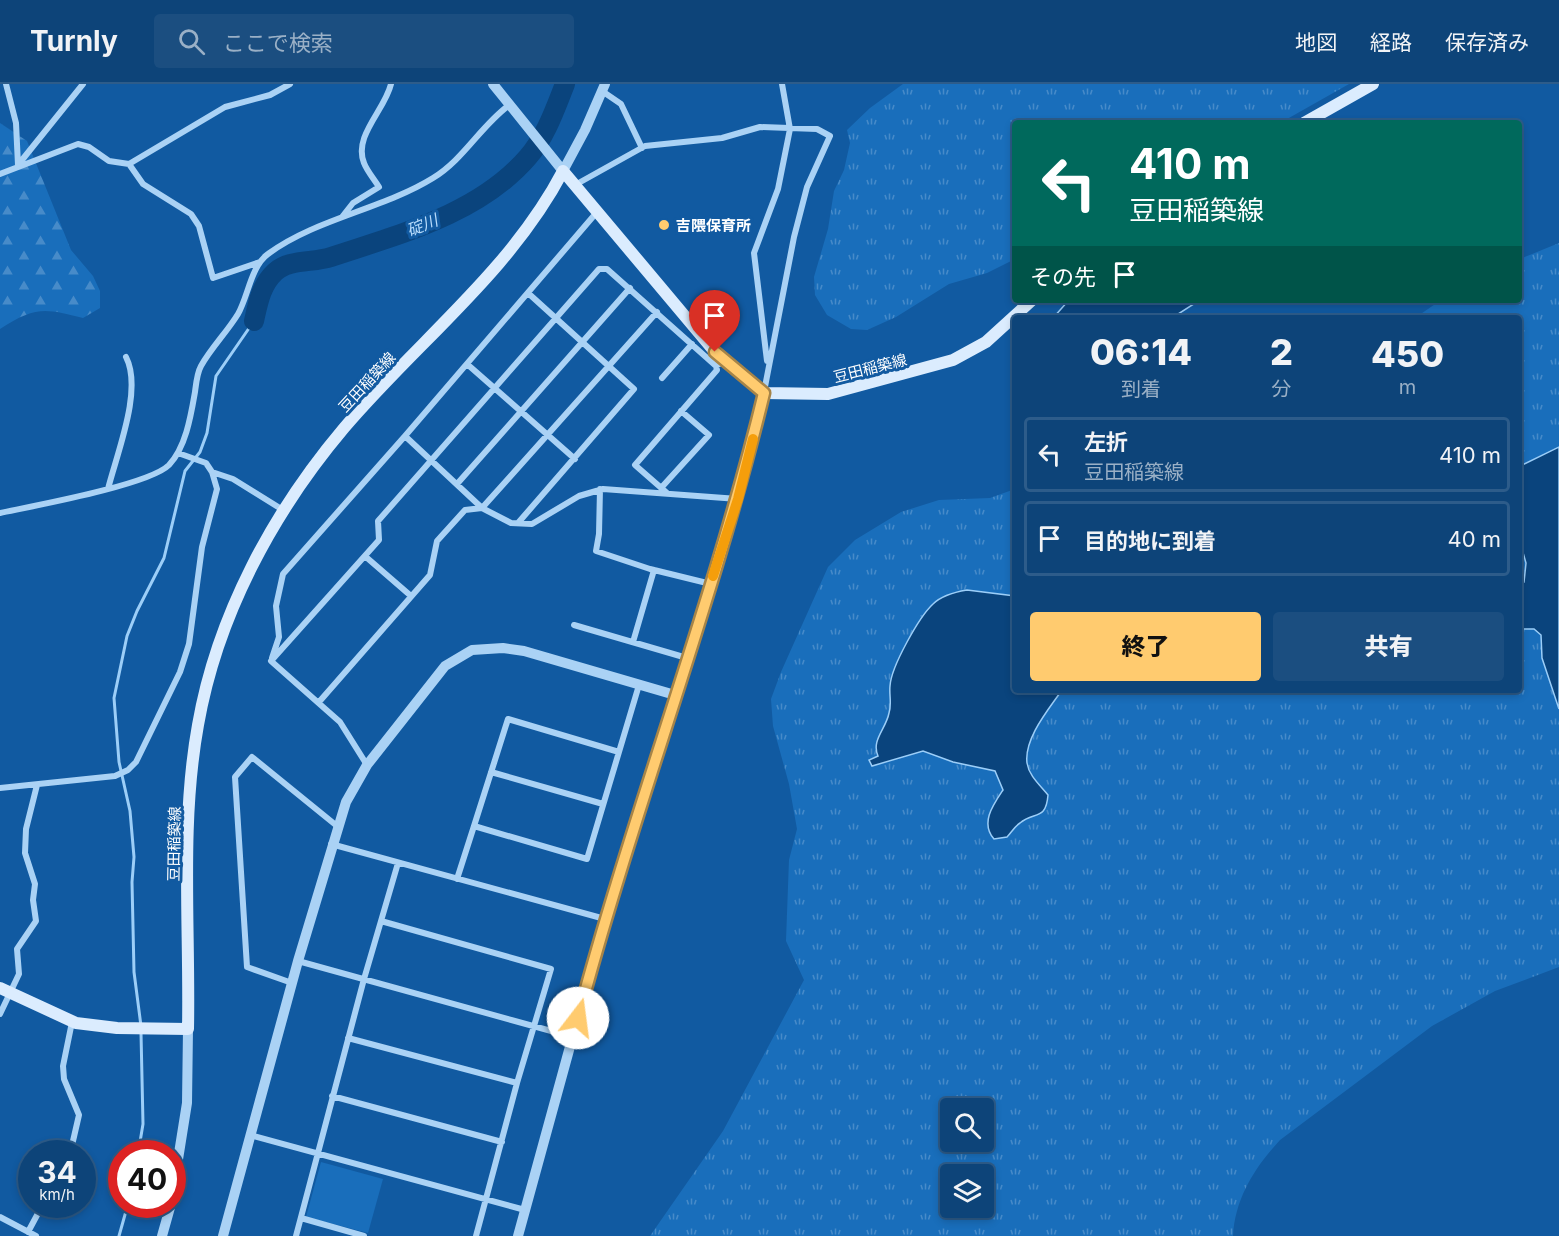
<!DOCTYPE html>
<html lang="ja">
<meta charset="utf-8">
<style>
:root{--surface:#0d4479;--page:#1b4e80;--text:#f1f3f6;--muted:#9ab0c6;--line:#2d5c8a;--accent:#ffcb6f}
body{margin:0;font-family:Inter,"Noto Sans JP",sans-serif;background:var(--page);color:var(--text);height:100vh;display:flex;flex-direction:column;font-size:22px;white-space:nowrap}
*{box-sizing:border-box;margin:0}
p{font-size:20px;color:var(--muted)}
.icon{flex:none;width:33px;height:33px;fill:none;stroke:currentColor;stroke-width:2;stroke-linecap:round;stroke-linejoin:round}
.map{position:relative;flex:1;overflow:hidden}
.panel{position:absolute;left:1012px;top:231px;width:510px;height:378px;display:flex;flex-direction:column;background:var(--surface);border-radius:6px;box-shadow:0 3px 9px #0003,0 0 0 2px var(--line)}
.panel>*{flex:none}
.banner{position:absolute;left:1012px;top:36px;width:510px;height:183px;border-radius:6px;box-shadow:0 3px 9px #0003,0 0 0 2px var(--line);background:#00695c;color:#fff;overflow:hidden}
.tools{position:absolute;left:940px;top:1014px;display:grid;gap:12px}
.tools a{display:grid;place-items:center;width:54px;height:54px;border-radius:6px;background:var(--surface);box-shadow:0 3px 9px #0003,0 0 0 2px var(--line);font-size:30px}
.speed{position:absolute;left:18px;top:1056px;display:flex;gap:12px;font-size:30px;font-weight:700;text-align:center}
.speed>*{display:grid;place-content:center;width:78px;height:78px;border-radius:50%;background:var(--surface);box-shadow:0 3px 9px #0003,0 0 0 2px var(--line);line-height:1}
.speed small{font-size:15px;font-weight:400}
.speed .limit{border:9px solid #d22;background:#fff;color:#111}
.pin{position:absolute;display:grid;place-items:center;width:51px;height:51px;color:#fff;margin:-62px -26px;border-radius:50% 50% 50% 0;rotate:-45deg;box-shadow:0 0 6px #0007}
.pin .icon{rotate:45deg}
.me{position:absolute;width:66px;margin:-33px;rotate:15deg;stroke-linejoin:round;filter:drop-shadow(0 0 4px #0008)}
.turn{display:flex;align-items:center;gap:21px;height:126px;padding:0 18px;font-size:27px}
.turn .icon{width:78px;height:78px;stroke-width:2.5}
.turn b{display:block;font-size:42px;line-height:51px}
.then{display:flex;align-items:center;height:57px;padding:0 18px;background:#0003;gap:12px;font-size:22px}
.eta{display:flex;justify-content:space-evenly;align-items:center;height:102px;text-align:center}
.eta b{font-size:36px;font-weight:800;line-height:42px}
.cta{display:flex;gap:12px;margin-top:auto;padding:12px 18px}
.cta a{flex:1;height:69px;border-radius:6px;background:var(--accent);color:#111;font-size:24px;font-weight:800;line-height:69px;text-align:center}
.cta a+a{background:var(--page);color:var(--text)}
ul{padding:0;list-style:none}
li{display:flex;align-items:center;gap:18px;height:75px;margin:0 12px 9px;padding:0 6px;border:3px solid var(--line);border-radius:6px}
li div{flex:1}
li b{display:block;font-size:22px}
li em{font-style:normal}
header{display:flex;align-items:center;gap:36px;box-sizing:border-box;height:84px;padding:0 30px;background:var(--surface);border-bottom:2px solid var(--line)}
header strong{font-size:28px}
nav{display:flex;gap:33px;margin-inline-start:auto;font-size:21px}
.search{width:420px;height:54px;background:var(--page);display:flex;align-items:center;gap:15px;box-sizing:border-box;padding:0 21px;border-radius:6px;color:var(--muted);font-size:22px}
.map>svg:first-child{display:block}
.grass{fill:url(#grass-tufts);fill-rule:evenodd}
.forest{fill:url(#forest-firs)}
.park{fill:#196ebb}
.water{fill:#0a447d;stroke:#9ccef8;stroke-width:1.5}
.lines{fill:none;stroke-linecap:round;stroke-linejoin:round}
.stream{stroke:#9ccef8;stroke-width:3}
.river{stroke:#0a447d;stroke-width:20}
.minor{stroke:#aad2f5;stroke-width:6}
.tertiary{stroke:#aad2f5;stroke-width:10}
.secondary{stroke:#dbecfe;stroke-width:12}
.route-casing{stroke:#a68448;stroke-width:15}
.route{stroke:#ffcb6f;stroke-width:10}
.slow{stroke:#f59e0b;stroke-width:10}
.poi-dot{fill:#ffcb6f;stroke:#115aa1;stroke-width:2}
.labels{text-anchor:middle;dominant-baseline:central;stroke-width:6;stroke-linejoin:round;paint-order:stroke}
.poi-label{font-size:15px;font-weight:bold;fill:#fff;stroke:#115aa1;text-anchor:start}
.street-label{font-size:15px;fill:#fff;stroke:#115aa1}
.water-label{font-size:16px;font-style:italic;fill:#b7dbfb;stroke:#115aa1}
</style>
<header>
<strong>Turnly</strong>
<div class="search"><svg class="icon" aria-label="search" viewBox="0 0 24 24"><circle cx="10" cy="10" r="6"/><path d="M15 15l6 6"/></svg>ここで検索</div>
<nav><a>地図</a><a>経路</a><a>保存済み</a></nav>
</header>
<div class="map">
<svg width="1559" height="1152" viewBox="0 0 1559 1152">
<defs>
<pattern id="grass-tufts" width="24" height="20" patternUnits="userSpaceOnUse" patternTransform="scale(1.5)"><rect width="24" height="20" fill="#196ebb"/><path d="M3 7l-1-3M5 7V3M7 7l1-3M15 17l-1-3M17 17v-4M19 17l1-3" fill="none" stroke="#478bc9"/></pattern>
<pattern id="forest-firs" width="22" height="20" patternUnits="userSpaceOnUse" patternTransform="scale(1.5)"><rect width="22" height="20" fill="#196ebb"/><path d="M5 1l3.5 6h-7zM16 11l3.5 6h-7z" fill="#478bc9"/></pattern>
</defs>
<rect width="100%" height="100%" fill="#115aa1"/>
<!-- grass -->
<path class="grass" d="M903,0H1349L1280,39H1016L1015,175L987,189L949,200L896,233L867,246L851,245L827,231L815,211L814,193L828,145L834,107L844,86L850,59L847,46L870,24Z
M1559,159V883L1495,907L1432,942L1280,1056C1255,1083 1235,1114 1233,1152H650L723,1047L804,896L786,857L789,776L797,745L789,700L773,642L771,615L781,588L828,483L855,456L901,428L939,416L990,414L1015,405L1016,606H1520V234H1415L1441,216H1520V175ZM951,1024H984V1058H951ZM951,1090H984V1124H951Z"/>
<!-- forest -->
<path class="forest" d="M0,39L27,57L71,166L93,192L100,207V224L83,234C45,224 35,222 0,245Z"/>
<!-- park -->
<path class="park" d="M321,1078L383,1095L368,1149L306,1133Z"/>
<!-- water -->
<path class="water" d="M1069,216H1200L1172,234H1053Z
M1559,363V625L1542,574L1541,551L1534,545H1520V501L1524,498L1526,479L1520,458V382Z
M967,506L1015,512L1016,606H1062C1049,625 1024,654 1027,679C1029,692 1040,701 1048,711C1046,737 1034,727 1020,739C1015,742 1011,749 1007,753L994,755C980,739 993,721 1003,706L995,687L953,678L923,667L872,682L869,676L878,672C871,656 886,645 889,629C892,620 889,611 890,602C891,583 919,533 933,520C942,511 955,508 967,506Z"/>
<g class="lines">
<!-- stream -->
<path class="stream" d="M141,942L134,888L132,798L134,773L130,727L119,678L114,614L127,552L137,527L164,474L185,387L200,368L207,349L216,292L254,237
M138,1070L143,1040L141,949
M119,1152L128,1120"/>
<!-- river -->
<path class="river" d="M254,237C258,219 261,201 275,188C289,175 313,179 331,173C400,150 479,130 528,73C546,52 555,25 565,0"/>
<!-- minor -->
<path class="minor" d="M6,0L16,39L18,81
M602,7L621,20L642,64
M129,80L143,100L191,130L199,142L213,194L260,178
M18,81L83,0
M0,90L78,60L89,63L109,77L129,80L225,23L270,11L290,0
M575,101L645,62L722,54L760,43L817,45L830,52L807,103L794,153L764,308
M342,133L353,119L379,103C374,95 367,87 364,79C353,52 385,26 391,0
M767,277L754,169L778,105L790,45L782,0
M467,280L575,375
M662,294L692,260
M405,352L482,424L511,439L532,440L579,412L603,405L738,415
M212,388L233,395L283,426
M457,400L630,204
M661,404L709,351L681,327
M108,405C117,369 143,306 126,273
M600,405L599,450L596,467L650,485L711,500
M667,409L635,381L717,286L716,282
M0,429C33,422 149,401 169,381C186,363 191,331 195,308C196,300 197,289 201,282C211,264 227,248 238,230C248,213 251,182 268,170C315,135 383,125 433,94C463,76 480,43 508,22
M518,439L634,305L528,209
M366,473L411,512
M574,541L687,574
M633,558L654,486
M272,574L279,553L276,522L283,490L405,352L597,128
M271,577L379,456L378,437L599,185H607L716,282L724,277
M271,577L340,638L367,681
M319,618L430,491L437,457L465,426L482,424L657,228
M619,668L508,635L474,742L587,775L639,601
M491,688L603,720
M0,704L115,692L128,686L136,678L180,588L189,560L202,463L217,405L212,388L206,379L178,369
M331,760L605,835
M457,795L474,742
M381,837L551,885L517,999L476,1152
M298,877L573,953
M292,899L247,883L235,693L252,673L337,742
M0,930L19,890L17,865L36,837L33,816L35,800L25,769L26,745L37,701
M348,954L517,999
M332,1012L502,1058
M250,1051L525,1126
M70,1070L79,1031L64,995L63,982L72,938
M0,1133L36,1152
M301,1134L364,1152
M28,1148L43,1120
M296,1152L364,895L398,779"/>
<!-- tertiary -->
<path class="tertiary" d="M493,0L563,87L585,46L605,0
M172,1113L187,1019L188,945
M162,1152L171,1120
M223,1152L298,877L346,718L367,681L445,582L472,566L503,564L524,567L675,611
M518,1152L605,835L738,415L764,309"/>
<!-- secondary -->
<path class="secondary" d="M1304,39L1373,0
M0,904L76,939L117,944L188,945C190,844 180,740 198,641C217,532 273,428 344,344C417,258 510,188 563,87L715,268L764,309L828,310L953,276L986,258L1032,216"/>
</g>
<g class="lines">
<!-- route casing -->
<g class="route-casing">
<path id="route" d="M578,934C634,724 713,520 764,309L715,268"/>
</g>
<!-- route -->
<use href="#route" class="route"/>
<!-- slow -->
<path class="slow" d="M713,492L738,415L753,355"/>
</g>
<!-- markers -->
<circle class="poi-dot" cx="664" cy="141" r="6"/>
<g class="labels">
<!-- poi labels -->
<g class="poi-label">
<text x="676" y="141">吉隈保育所</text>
</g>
<!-- street labels -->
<g class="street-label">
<text transform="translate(870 284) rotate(-14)">豆田稲築線</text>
<text transform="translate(367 298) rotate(-47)">豆田稲築線</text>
<text transform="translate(174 760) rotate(-89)">豆田稲築線</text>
</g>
<!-- water labels -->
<g class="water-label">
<text transform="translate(422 141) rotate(-22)">碇川</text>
</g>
</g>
</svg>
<div class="tools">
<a><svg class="icon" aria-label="search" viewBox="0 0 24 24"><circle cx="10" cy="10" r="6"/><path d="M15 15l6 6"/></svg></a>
<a><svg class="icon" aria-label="layers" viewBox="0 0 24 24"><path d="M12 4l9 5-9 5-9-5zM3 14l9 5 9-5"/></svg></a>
</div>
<div class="speed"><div>34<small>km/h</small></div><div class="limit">40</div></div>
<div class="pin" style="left:715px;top:268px;background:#d93025"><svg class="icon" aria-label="arrive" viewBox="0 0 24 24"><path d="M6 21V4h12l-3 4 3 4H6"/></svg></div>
<svg class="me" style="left:578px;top:934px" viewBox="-20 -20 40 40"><circle r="19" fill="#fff"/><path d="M0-13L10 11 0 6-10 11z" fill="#ffcb6f"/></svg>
<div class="banner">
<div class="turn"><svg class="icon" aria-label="left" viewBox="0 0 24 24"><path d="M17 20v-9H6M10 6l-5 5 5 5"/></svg><div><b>410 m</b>豆田稲築線</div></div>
<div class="then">その先<svg class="icon" aria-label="arrive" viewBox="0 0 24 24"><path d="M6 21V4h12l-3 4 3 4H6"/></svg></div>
</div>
<section class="panel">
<div class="eta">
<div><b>06:14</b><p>到着</p></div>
<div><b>2</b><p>分</p></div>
<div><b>450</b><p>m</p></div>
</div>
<ul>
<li><svg class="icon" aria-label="left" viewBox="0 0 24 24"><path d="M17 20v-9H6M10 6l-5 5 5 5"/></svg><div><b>左折</b><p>豆田稲築線</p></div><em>410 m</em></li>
<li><svg class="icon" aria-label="arrive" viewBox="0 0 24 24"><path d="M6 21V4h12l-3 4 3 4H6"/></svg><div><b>目的地に到着</b></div><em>40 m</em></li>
</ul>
<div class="cta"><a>終了</a><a>共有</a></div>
</section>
</div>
